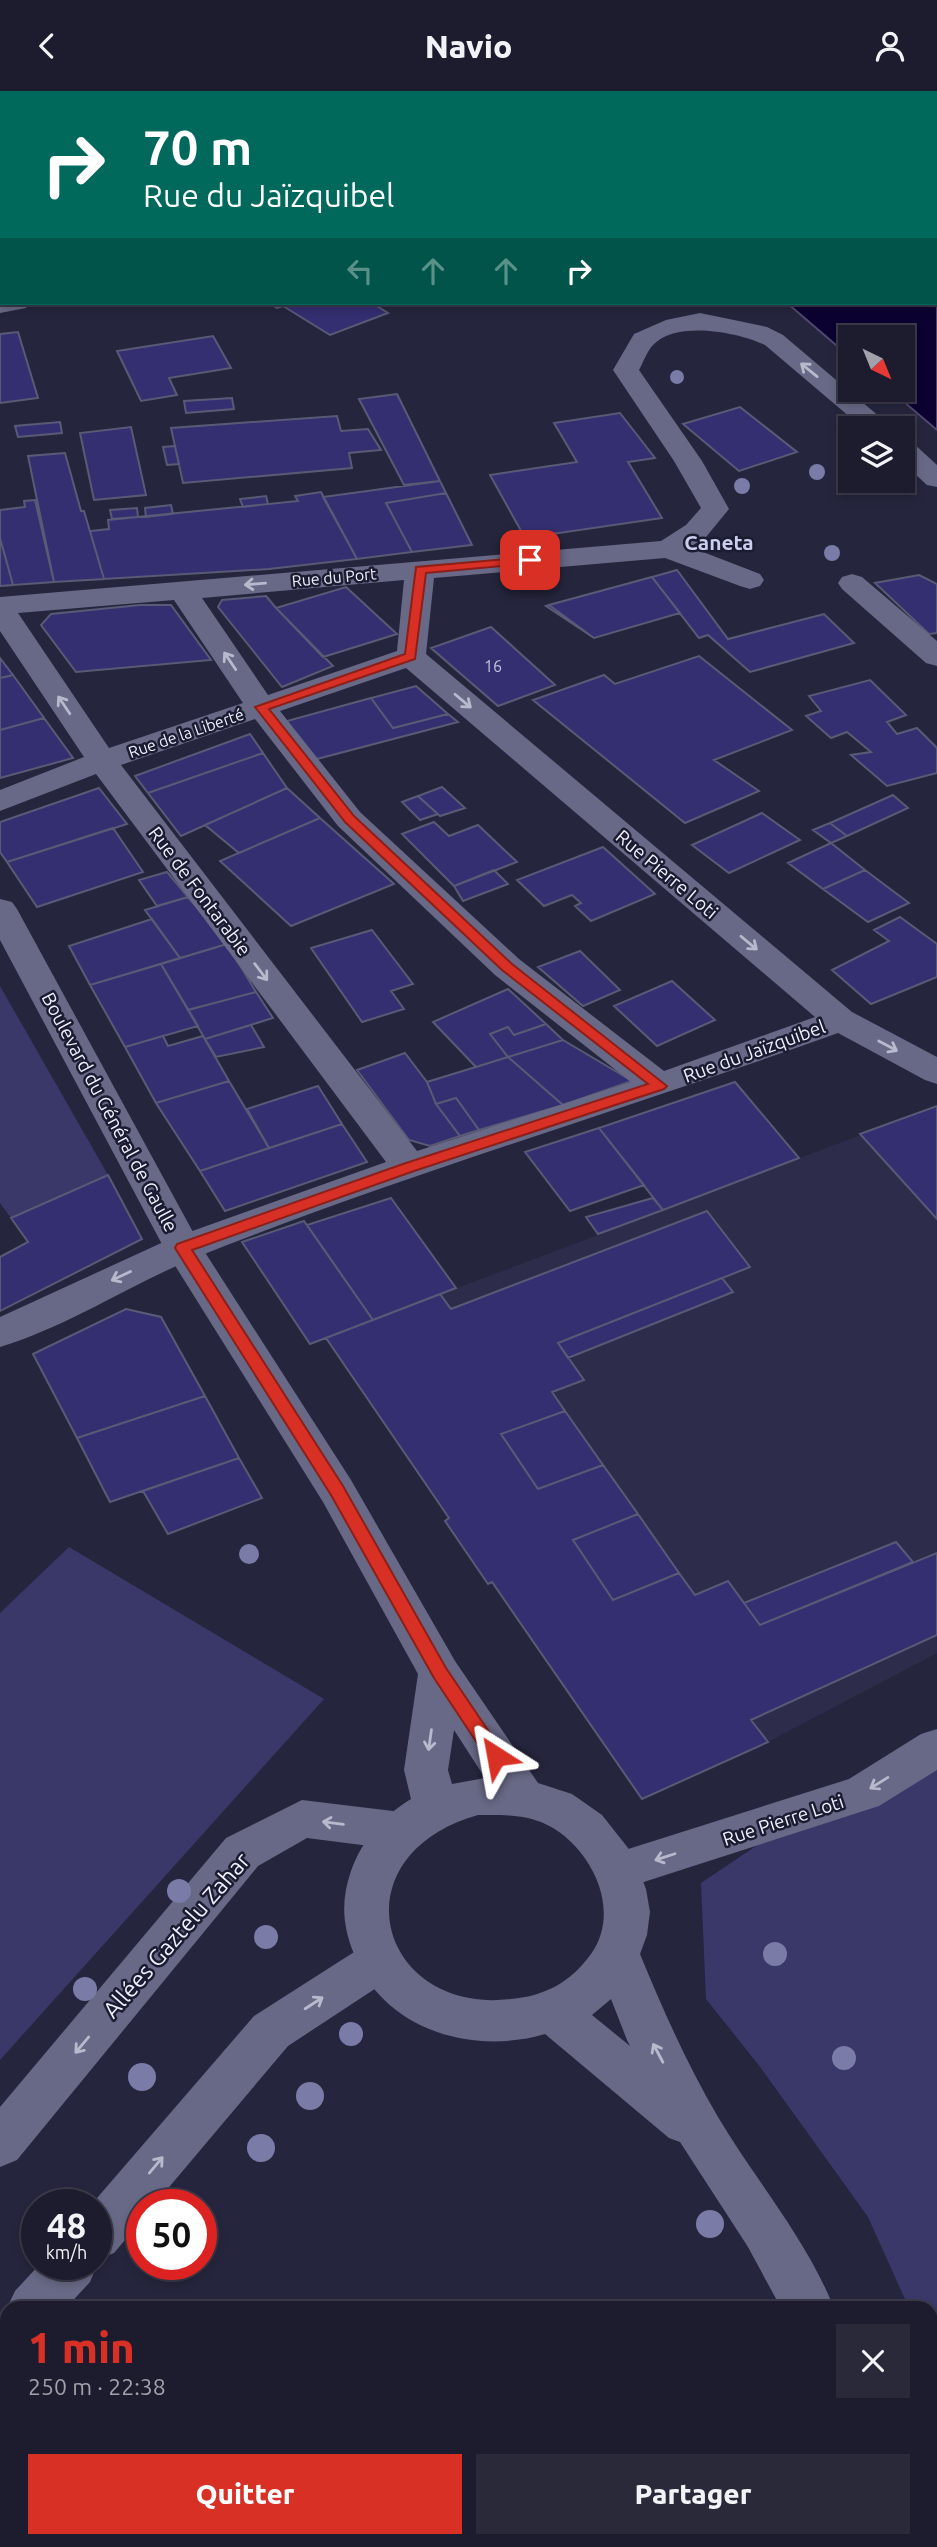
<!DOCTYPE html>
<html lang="fr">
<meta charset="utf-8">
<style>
:root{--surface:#1c1c2e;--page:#29293a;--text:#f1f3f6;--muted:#a0a1aa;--line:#3a3a4a;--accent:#d93025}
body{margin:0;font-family:Ubuntu,sans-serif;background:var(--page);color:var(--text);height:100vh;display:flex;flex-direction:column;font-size:26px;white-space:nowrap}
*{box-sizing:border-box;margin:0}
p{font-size:23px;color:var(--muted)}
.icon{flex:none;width:38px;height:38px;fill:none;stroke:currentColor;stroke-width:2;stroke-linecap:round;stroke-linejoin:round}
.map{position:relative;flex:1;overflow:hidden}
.sheet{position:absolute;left:0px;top:2210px;width:938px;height:247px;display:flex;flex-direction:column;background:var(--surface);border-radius:21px 21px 0 0;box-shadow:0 4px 10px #0003,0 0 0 2px var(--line)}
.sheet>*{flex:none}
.hud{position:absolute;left:0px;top:0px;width:938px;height:214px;box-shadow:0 4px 10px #0003,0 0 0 2px var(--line);background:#00695c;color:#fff;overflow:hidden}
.needle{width:46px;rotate:137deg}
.buttons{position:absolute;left:838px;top:234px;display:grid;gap:14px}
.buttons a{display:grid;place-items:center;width:77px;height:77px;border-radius:0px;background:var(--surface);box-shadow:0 4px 10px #0003,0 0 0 2px var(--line);font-size:35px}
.speed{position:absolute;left:21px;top:2098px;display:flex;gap:14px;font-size:35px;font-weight:700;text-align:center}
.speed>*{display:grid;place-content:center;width:91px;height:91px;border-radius:50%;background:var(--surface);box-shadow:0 4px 10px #0003,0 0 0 2px var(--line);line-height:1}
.speed small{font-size:18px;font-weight:400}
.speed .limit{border:10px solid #d22;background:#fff;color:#111}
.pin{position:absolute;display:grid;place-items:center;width:60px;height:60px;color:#fff;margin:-30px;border-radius:14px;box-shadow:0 4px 10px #0006}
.me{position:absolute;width:77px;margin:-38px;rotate:326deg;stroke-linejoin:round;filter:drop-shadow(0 0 5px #0008)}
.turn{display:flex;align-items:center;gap:24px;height:147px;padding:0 28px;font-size:32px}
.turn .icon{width:91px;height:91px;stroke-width:2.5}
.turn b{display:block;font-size:49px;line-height:60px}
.lanes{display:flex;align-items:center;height:66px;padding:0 28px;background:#0003;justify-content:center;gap:35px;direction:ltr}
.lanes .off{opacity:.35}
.round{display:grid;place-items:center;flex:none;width:74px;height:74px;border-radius:0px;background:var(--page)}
.headline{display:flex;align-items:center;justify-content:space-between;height:119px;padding:0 28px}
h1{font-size:42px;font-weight:800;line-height:52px;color:var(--accent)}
.action{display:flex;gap:14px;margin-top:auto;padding:14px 28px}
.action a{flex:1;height:80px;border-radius:0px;background:var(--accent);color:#fff;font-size:28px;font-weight:800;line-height:80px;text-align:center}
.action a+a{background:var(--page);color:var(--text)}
header{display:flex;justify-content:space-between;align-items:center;height:91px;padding:0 28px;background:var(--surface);font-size:32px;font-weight:800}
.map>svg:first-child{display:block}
.built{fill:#2d2d4b}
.green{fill:#393869}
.water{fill:#0c0231;stroke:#50496e;stroke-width:2}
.building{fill:#342f71;stroke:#595a75;stroke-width:2}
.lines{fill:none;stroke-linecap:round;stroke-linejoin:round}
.service{fill:#686986;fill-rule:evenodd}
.minor{fill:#686986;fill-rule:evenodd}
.secondary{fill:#686986;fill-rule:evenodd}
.tree{fill:#7a7ba7}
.oneway{stroke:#b8b9cd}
.route{fill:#d93025;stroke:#8d1f18;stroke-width:2}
.labels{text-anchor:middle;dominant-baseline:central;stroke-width:5;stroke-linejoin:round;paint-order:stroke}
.far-street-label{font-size:16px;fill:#eeeffc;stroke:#1b1b32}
.number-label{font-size:16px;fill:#c0bfd9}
.street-label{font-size:19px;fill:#eeeffc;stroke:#1b1b32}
.far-district-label{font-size:21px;font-weight:bold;fill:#ccceee;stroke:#1b1b32}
.near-street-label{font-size:23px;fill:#eeeffc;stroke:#1b1b32}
</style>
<header><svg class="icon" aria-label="back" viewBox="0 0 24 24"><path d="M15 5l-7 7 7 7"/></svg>Navio<svg class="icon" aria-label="person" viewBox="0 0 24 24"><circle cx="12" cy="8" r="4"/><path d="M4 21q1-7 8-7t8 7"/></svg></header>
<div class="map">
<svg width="937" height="2456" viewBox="0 0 937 2456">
<rect width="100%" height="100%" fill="#25253d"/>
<!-- built -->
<path class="built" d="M937,1015V1562L768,1651L642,1708L326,1247Z"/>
<!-- green -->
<path class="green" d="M0,895L108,1084L11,1127L0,1112Z
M69,1456L324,1608L0,1969V1522Z
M937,1675V2279L931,2266V2217H909L868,2126L761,1977L706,1908L701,1792L756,1755L905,1693Z
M7,2450H296L304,2456H2Z"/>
<!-- water -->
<path class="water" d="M937,24V339L890,299H903V247H850V266L787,212H936Z"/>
<!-- building -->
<path class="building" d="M268,212H372L388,222L330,244L283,215L277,217Z
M18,241L38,307L0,312V243Z
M213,245L231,277L169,287L177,304L141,310L117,260Z
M397,303L440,390L404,394L359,308Z
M232,307L234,318L186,322L184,310Z
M740,316L797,361L739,380L683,333Z
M620,322L655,367L628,371L662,427L525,447L490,384L577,371L554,332Z
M337,325L341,340L368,338L381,359L349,362L352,377L183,392L171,337Z
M60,331L62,342L18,346L15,335Z
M131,336L146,404L94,409L80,342Z
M175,355L179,373L167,374L163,356Z
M65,362L81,420H84L104,488L54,491L28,365Z
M440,390L446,402L386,412L412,461L357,468L323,406Z
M321,401L357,468L269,478L104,488L90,440L109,438L108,429L298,410L295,405Z
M446,402L472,454L412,461L386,412Z
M266,405L268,413L243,416L240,408Z
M35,409L54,491L13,494L0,447V419L25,416L24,410Z
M171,414L173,423L146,426L145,417Z
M137,417L138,426L112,428L110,419Z
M0,447L13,494L0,495Z
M677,479L728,548L824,523L854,552L750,581L708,544L699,547L652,486Z
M919,484L937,493V542L929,543L875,492Z
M652,486L680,522L594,547L549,514Z
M346,496L397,543L323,566L276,517Z
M266,505L276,517L333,575L282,596L218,516L222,509Z
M140,514H171L211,569L76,581L41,534L51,523Z
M549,514L594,547L546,515Z
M491,536L555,594L498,615L431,557Z
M699,565L792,639L714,669L759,700L685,732L533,609L604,584L615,593Z
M0,567L13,584L0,587Z
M13,584L44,627L0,639V587Z
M870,589L906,624L887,631L897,643L917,637L937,657V682L887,695L851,664L871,661L847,641L831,647L806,625L821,620L809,605Z
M416,595L448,623L393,637L371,607Z
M371,607L393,637L448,623L458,631L313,669L287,630Z
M44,627L73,667L0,687V639Z
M250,643L263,662L148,702L135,685Z
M263,662L287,697L181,745L148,702Z
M442,696L465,717L440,725L418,705Z
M99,697L127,733L7,771L0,761V731Z
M287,697L320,727L239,762L205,734Z
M893,704L908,717L847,745L830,732Z
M418,705L438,723L420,729L402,711Z
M762,722L800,749L729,782L692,754Z
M320,727L394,793L291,835L220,770Z
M434,731L449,745L478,734L517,771L454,795L402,743Z
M830,732L847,745L831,752L813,739Z
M113,737L143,781L37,816L7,771Z
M831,752L865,779L823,798L788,772Z
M603,756L655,803L591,830L575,815L581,812L572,804L544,815L517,789Z
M494,779L508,793L463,810L454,795Z
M865,779L909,812L868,831L823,798Z
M167,781L188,806L157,815L139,789Z
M188,806L227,853L180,867L145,819Z
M900,826L937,853V886L871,913L832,879L889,850L874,839Z
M152,828L180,867L90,894L69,855Z
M372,839L413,893L391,900L404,918L362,931L311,857Z
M227,853L256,901L188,919L161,873Z
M580,860L620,899L583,915L538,876Z
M161,873L198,935L125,956L90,894Z
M672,890L715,929L657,955L614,915Z
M508,898L546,933L514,944L508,936L490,943L508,966L476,976L433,931Z
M256,901L273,927L205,948L188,919Z
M546,933L563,949L508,966L490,943L508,936L514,944Z
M251,934L264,956L216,966L205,948Z
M163,945L168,955L203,945L229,990L156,1012L125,956Z
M563,949L632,990L563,1014L508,966Z
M405,962L427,991L436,1013L460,1045L430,1055L409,1049L357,979Z
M508,966L563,1014L479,1039L456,1007L436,1013L427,991Z
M229,990L269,1057L200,1080L156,1012Z
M735,991L799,1067L663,1119L599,1037Z
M318,995L342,1033L269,1057L247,1018Z
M456,1007L479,1039L460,1045L436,1013Z
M937,1015V1128L860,1043Z
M342,1033L367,1071L225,1120L200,1080Z
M599,1037L644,1094L570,1120L525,1061Z
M108,1084L142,1148L0,1220V1166L28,1151L11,1127Z
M391,1107L456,1197L373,1229L307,1134Z
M653,1107L663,1119L598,1143L586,1126Z
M707,1120L750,1176L558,1252L584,1289L552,1301L565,1320L501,1343L538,1398L603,1374L638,1423L573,1449L613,1509L679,1482L695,1504L728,1490L760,1534L937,1462V1544L751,1629L768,1651L642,1708L492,1491L488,1493L445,1430L449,1427L326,1247L440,1203L451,1218Z
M304,1130L373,1229L310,1253L242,1151Z
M722,1187L733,1201L568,1267L558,1252Z
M126,1218L161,1226L205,1305L77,1347L33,1263Z
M205,1305L239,1367L110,1411L77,1347Z
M565,1320L603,1374L538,1398L501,1343Z
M239,1367L262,1407L168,1443L143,1400Z
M638,1423L679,1482L613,1509L573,1449Z
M896,1451L913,1471L760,1534L744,1512Z"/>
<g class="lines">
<!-- service -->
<path class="service" d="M54,0H84L53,2Z
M628,0H653L627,2Z
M0,9H2V23H0Z
M302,1709L401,1721L417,1727L424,1740L417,1753L401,1759L307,1747L258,1775L17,2069L0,2076V2016L226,1747Z
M379,1850L396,1856L402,1870L396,1884L288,1955L154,2114H142V2129L114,2162L96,2169V2114H91L254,1925L362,1856Z
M96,2171L97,2174L90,2191L66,2217H7L15,2200L39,2174Z
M7,2222V2278L0,2281V2225Z"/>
<!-- minor -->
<path class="minor" d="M0,206L2,212H30L26,217L0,222Z
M700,222L767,236L783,244L894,338H864L765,254C738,241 676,229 653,254C647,260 643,272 639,279L702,370L729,418L706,446L690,456L760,483L764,489L760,495L750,498L740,495L665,467L434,487L426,563L852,921L937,966V993L925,989L838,942C625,1019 407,1082 197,1166C131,1193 69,1235 0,1256V1226L170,1148L386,1071L96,683L0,720V699L84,666L0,540V506L661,450L686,434L701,417L674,370L613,279L634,243L666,229ZM404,489L397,560L268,604L202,507ZM174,509L243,612L109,657L18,522ZM406,577L815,926L664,980L519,868L360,721L280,620ZM255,628L338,735L495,884L631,991L417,1060L121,674Z
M903,350L913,352L937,374V396L927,394L903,372Z
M852,483L862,486L937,550V575L926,572L842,498L838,492L842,486Z
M937,1638V1679L879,1715L619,1799L603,1794L596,1780L603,1766L849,1688L921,1643Z"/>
<!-- secondary -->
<path class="secondary" d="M0,808L12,811L17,818L199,1152L351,1389L455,1570L538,1692L572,1703L602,1724L632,1762L646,1798L650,1821L647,1844L640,1863C663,1919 687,1973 718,2026C756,2090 806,2147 834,2217H781L748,2156L680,2051L669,2047L545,1943C471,1965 383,1938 354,1863C342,1834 341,1809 351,1780C362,1749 383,1725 411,1708L404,1679L418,1583L323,1411L164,1157L0,849ZM454,1639L485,1687L452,1693L448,1679ZM478,1724C498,1724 522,1723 541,1731C588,1750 624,1817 591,1863C571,1891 545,1905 511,1908C379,1924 334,1765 478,1724ZM611,1908L627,1949L630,1955L592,1924Z
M873,2450H927L928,2456H874Z"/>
</g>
<!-- trees -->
<g class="tree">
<circle cx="677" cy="286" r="7"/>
<circle cx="817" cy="381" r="8"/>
<circle cx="742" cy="395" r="8"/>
<circle cx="832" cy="462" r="8"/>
<circle cx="249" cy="1463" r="10"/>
<circle cx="179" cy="1800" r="12"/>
<circle cx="266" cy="1846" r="12"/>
<circle cx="775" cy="1863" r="12"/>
<circle cx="85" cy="1898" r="12"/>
<circle cx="351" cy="1943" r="12"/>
<circle cx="844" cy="1967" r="12"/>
<circle cx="142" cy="1986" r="14"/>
<circle cx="310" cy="2005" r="14"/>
<circle cx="261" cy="2057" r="14"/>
<circle cx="710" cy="2133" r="14"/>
</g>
<!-- one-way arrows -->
<defs><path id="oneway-shaft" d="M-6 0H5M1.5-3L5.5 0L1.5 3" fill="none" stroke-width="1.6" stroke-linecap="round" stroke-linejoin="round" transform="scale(1.75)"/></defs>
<g class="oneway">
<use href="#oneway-shaft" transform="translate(809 279) rotate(-141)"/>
<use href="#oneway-shaft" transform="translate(255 493) rotate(175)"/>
<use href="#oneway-shaft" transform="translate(230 570) rotate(-124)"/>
<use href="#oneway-shaft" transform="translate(463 610) rotate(40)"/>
<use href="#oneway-shaft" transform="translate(64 614) rotate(-124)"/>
<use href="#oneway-shaft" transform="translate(749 852) rotate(40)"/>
<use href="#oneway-shaft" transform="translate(261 881) rotate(53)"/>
<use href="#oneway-shaft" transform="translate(888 955) rotate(28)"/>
<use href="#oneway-shaft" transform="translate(121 1185) rotate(155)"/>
<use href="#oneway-shaft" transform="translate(430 1649) rotate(98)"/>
<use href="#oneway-shaft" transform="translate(879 1692) rotate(148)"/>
<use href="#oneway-shaft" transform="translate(333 1732) rotate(-173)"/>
<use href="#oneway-shaft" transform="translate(665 1766) rotate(162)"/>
<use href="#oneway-shaft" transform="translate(314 1912) rotate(-33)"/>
<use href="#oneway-shaft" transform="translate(82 1954) rotate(130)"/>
<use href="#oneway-shaft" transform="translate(658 1962) rotate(-118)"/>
<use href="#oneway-shaft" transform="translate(156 2074) rotate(-50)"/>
</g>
<!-- route -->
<path class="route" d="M530,466L536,469L534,472L426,482L415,568L269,618L354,725L512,873L667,995L664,998L414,1080L192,1159L343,1395L446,1577L502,1660L505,1665L496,1672L489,1670L434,1587L331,1404L175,1157L177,1153L403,1073L648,993L502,879L345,731L255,616L405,563L416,476Z"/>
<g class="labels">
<!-- far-street labels -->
<g class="far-street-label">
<text transform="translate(334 486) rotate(-5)">Rue du Port</text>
<text transform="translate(186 642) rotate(-19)">Rue de la Liberté</text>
</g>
<!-- number labels -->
<g class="number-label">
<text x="493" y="575">16</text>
</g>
<!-- street labels -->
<g class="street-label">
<text transform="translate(667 783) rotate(40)">Rue Pierre Loti</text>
<text transform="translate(200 800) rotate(53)">Rue de Fontarabie</text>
<text transform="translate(754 960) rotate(-20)">Rue du Jaïzquibel</text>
<text transform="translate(110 1021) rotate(62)">Boulevard du Général de Gaulle</text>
<text transform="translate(783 1729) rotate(-18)">Rue Pierre Loti</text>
</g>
<!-- far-district labels -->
<g class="far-district-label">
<text x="719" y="451">Caneta</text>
</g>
<!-- near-street labels -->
<g class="near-street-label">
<text transform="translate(176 1844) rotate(-49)">Allées Gaztelu Zahar</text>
</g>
</g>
</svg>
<div class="buttons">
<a><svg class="needle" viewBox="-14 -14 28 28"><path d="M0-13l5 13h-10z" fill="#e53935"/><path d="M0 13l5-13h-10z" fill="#a0a1aa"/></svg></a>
<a><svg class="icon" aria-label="layers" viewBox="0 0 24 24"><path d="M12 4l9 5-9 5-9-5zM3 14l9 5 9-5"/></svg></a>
</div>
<div class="speed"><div>48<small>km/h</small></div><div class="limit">50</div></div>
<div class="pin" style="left:530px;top:469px;background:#d93025"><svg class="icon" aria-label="arrive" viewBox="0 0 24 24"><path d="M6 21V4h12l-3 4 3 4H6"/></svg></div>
<svg class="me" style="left:496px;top:1665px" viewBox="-20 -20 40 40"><path d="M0-17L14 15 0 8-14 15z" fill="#d93025" stroke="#fff" stroke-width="4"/></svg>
<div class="hud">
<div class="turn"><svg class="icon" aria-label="right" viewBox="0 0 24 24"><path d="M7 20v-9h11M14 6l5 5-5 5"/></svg><div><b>70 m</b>Rue du Jaïzquibel</div></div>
<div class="lanes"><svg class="icon off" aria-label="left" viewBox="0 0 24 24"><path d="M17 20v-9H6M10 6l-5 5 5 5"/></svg><svg class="icon off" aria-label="ahead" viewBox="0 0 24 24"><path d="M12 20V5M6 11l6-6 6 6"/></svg><svg class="icon off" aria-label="ahead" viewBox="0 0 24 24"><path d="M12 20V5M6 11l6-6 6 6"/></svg><svg class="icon" aria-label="right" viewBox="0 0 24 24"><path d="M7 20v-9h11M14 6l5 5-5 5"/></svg></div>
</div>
<section class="sheet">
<div class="headline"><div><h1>1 min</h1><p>250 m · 22:38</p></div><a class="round"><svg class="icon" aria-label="close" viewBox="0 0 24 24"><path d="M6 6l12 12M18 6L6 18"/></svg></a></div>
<div class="action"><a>Quitter</a><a>Partager</a></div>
</section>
</div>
